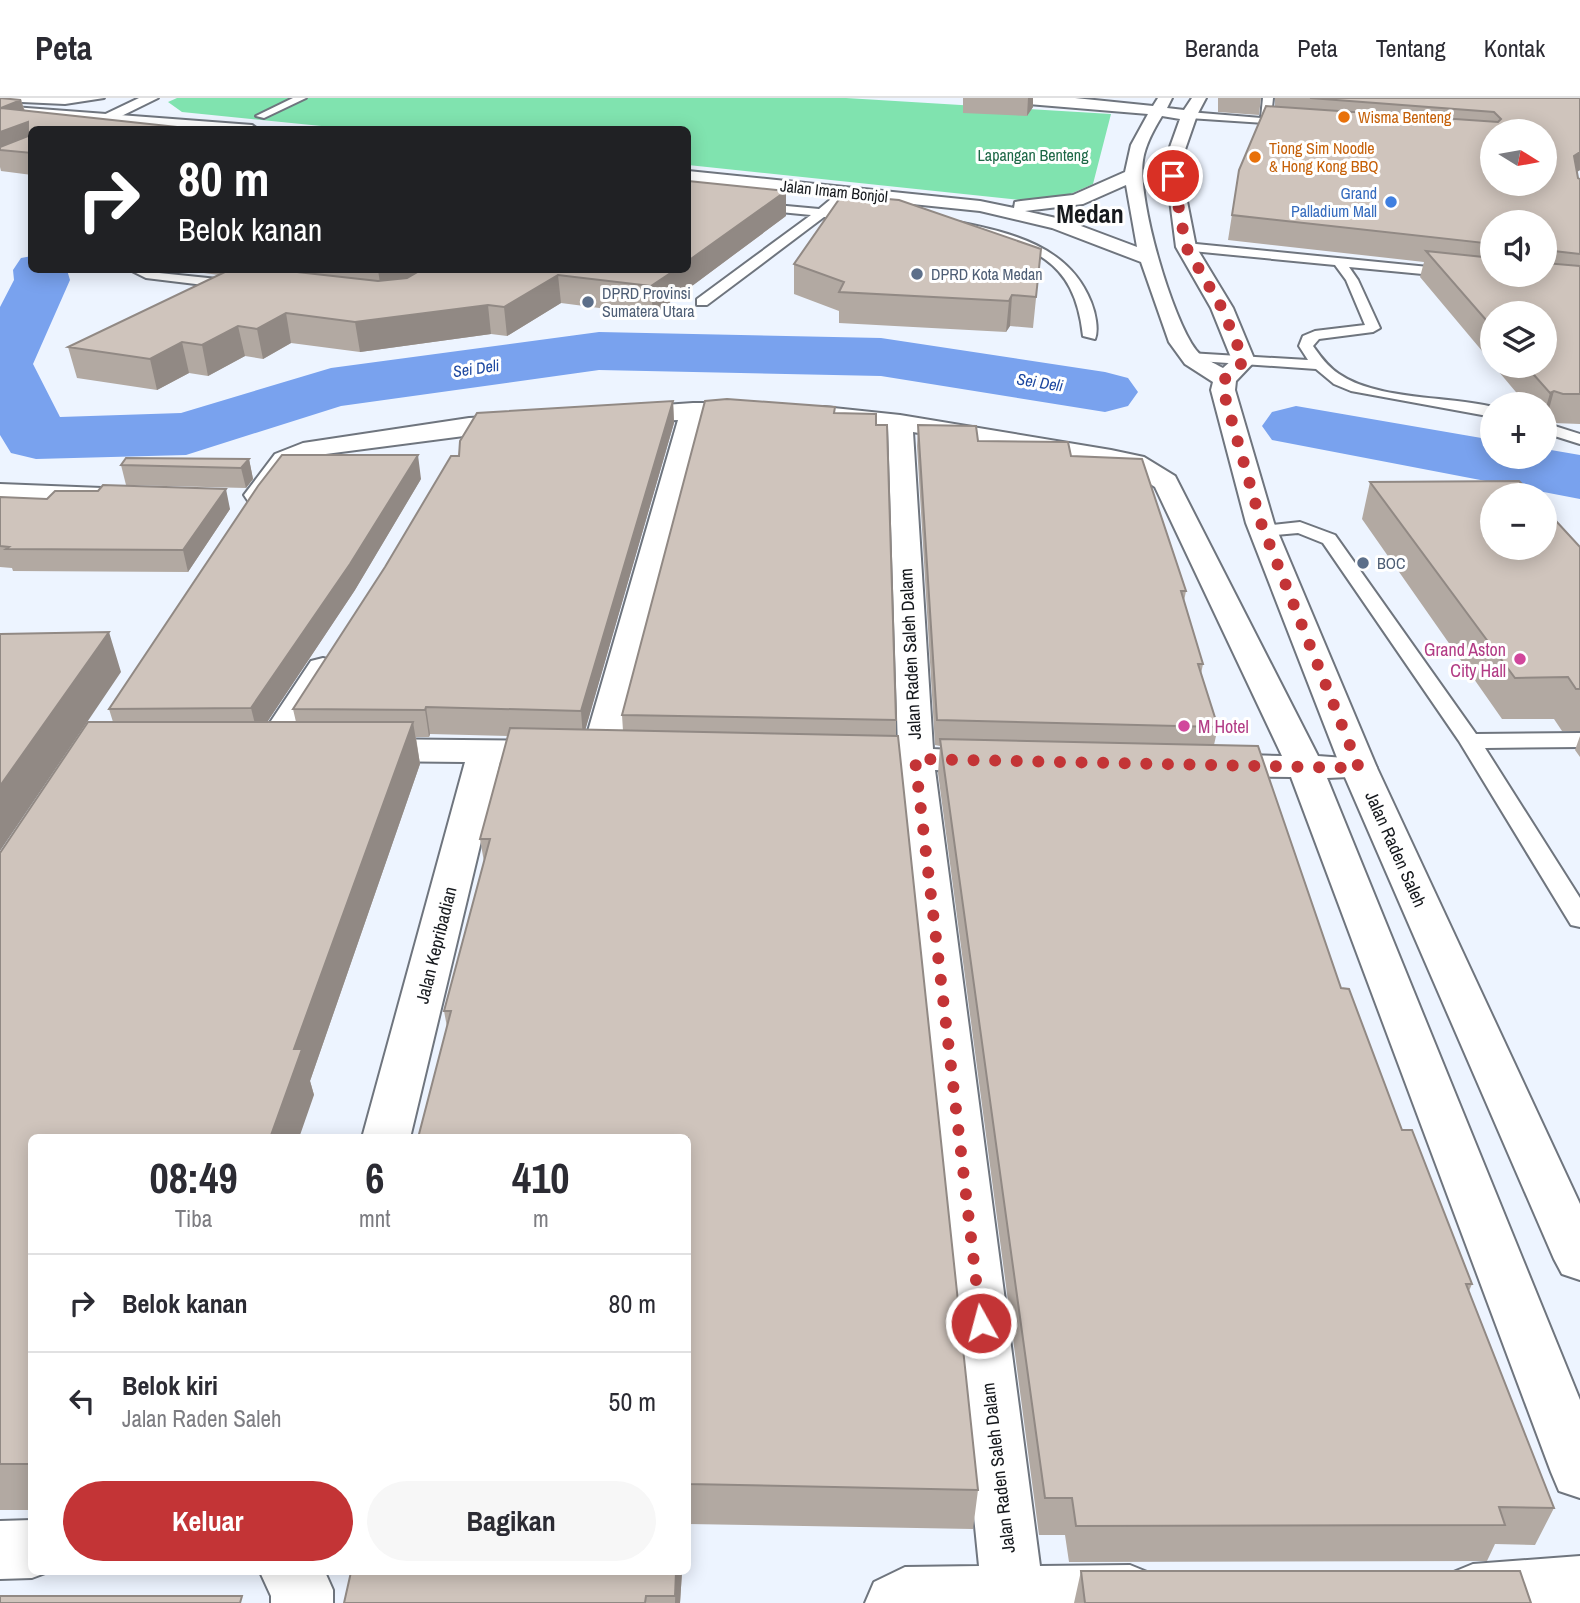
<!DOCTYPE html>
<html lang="id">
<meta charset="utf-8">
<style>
:root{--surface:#fff;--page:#f7f7f7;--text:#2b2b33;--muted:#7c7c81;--line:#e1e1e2;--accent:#c33436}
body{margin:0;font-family:"Archivo Narrow",sans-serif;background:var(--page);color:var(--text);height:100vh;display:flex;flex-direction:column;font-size:26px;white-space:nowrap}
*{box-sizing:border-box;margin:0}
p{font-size:23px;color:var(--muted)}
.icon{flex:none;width:38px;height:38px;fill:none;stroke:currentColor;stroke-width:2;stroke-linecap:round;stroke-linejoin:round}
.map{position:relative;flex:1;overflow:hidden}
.details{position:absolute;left:28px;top:1036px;width:663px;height:441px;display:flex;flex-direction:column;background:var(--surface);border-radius:10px;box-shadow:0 4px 18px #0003}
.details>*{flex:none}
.hud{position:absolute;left:28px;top:28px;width:663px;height:147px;border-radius:10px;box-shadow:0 4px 18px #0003;background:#202124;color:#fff;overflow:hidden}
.needle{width:46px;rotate:101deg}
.controls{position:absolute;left:1480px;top:21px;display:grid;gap:14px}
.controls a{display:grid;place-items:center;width:77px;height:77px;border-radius:50%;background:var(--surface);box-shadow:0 4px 18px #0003;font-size:35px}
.pin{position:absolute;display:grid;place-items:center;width:60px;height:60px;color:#fff;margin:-30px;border:4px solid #fff;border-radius:50%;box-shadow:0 2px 7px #0007}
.me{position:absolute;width:77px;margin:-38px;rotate:353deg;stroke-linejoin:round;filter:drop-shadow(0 0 5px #0008)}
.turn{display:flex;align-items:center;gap:24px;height:147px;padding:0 35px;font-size:32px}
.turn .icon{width:91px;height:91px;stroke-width:2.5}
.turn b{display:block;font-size:49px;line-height:60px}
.eta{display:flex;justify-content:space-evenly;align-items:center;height:119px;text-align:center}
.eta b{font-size:42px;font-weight:700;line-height:49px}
.action{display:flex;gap:14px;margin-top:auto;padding:14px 35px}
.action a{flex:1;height:80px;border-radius:42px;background:var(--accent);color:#fff;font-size:28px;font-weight:700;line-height:80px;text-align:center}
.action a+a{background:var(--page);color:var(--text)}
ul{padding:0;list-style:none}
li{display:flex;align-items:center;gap:21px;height:98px;padding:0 35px;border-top:2px solid var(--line)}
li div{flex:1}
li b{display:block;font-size:26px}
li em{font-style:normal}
header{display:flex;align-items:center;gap:42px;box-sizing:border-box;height:98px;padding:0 35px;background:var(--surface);border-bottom:2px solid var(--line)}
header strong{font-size:33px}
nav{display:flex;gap:38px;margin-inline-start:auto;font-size:24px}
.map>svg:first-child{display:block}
.green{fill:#80e3af}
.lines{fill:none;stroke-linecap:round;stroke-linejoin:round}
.river{fill:#79a2ee;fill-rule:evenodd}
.lane-casing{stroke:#6f757e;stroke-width:4}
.street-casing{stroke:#6f757e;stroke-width:4}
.secondary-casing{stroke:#6f757e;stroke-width:4}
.primary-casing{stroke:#6f757e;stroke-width:4}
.lane{fill:#fff;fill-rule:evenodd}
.street{fill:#fff;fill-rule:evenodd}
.secondary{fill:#fff;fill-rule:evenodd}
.primary{fill:#fff;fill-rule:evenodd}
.wall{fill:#b2a9a2;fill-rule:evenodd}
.shaded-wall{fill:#918984}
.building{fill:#cfc4bc;stroke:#918984;stroke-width:2;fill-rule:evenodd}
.route{stroke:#c33436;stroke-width:12;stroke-dasharray:0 21.6}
.food-dot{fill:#e8710a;stroke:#fff;stroke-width:2.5}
.shop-dot{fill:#3f7fe0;stroke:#fff;stroke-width:2.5}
.service-dot{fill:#5c6f8a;stroke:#fff;stroke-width:2.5}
.hotel-dot{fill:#d1479c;stroke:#fff;stroke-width:2.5}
.labels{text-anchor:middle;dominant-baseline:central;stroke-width:6;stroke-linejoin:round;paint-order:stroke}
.far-food-label{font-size:16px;fill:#c56008;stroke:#fff;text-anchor:start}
.far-park-label{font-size:16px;fill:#1d6746;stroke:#fff}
.far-street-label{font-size:16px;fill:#16191d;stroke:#fff}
.far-shop-label{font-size:16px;fill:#366cbe;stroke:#fff;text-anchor:end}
.far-service-label{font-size:16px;fill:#4e5e75;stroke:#fff;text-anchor:start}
.far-water-label{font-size:16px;font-style:italic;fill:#1d48a0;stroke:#fff}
.hotel-label{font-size:18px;fill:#b23c85;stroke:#fff;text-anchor:end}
.street-label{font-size:18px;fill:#16191d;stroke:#fff}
.far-town-label{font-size:26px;font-weight:bold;fill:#16191d;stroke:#fff}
</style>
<header>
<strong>Peta</strong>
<nav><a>Beranda</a><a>Peta</a><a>Tentang</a><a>Kontak</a></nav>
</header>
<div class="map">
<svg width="1580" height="1505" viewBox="0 0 1580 1505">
<rect width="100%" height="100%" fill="#edf4ff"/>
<!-- green -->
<path class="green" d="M177,0H846L1111,16L1093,86L1050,105L688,67V32L351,31L182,14L168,4Z"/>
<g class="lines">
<!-- river -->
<path class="river" d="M32,158V172H67L70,182L33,266L60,319L181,315L331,270L599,234L881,240L1105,274L1128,280L1138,294L1128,308L1105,314L881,278L599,272L341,308L186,357L36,361L11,355L0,337V209L14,182L13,172L21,160Z
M1296,308L1493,342V359H1545V351L1580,357V401L1272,342L1262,328L1272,314Z"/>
<!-- lane casing -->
<g class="lane-casing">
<path id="lane" d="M0,0H104L65,6L0,3Z
M293,0H306L264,20L256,18Z
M1263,0H1273L1271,20L1296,23V27L1189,20L1184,17L1189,14L1261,20Z
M843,91L849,94L831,112L867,117V121L824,119L707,207H697V201L811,117L688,105V99L819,111Z
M958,124C1012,135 1069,148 1091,204C1095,214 1099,231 1095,241L1083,238C1074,154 1025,147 954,131L952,128Z
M1186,145L1459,172V178L1454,179L1349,169L1358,182L1380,230L1373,234L1319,241L1313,248C1320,258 1328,269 1339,276C1376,302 1448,298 1493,309V319L1351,293L1334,286L1316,271L1184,262L1182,259L1189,255L1308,262L1299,248L1303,238L1315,233L1365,227L1346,182L1335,167L1182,152V146Z
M130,172L237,183L244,187L237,191L146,180Z
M1545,325L1580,336V346L1545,335Z
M1300,424L1335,437L1476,636L1580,635V649L1485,650L1580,800V829L1571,827L1459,643L1323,445L1298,435L1264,438L1255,433L1264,428Z"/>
</g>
<!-- street casing -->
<g class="street-casing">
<path id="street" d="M693,305H753L762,307L765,312L762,317L703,321L618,654L613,662L600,665L587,662L582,654L678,322L621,324L612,322L609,317L612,312L621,310Z
M824,309L900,317L1111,352L1144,359L1175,378L1318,658L1372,662L1377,670L1372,678L1327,680L1580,1302V1400L1559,1393L1551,1374L1291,679L1213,678L1200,675L1195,667L1200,659L1213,656L1282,658L1155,389L1127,371L913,334L933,651L1005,655L1010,663L1005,671L992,674L935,672L1040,1468L1130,1467L1152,1476L1161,1497L1158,1505H865L874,1484L905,1469L979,1468L899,672L836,668L831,660L836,652L849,649L898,650L888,330L815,321L812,316L815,311Z
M523,317L532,319L535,324L532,329L318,357L293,368L268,403H248L244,397L275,356L303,345L469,320Z
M0,386L102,390L112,392L116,398L112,404L102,406L0,402Z
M323,560L335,563L339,570L289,650L283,657L271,661L259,657L253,650L311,563Z
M366,641L555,643L568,646L573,654L568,662L555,665L500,664L410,1040H362L465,664L366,663L354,659L348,652L354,645Z
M32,1422V1474H48L32,1480L0,1481V1423Z
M1580,1458V1505H1446L1442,1496L1451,1475L1473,1466Z
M260,1474H325L333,1492V1505H271V1498Z"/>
</g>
<!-- secondary casing -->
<g class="secondary-casing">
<path id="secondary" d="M139,0H158L93,32H72Z"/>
</g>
<!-- primary casing -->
<g class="primary-casing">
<path id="primary" d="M998,0H1075L1153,8L1158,0H1172L1167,10L1184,12L1192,0H1206L1197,17L1181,63L1182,78L1196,149L1233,210L1255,263L1236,283L1235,292L1274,425L1377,670L1580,1106V1182L1562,1176L1554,1161L1341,670L1246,425L1211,292L1213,284L1185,266L1169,244L1141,164L1052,130L980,113L688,83V73L980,103L1014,110L1015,104L1021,103L1073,97L1125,74L1131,47L1148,16L1005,4ZM1162,18L1180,21L1165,63L1176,149L1211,210L1232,262L1223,270C1214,265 1203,261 1196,252C1172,221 1137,101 1143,62C1145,47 1154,31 1162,18ZM1126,87L1137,149L1065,122L1025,113L1083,106Z
M0,8L252,27L259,32H184L0,18Z"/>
</g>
<!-- lane -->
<use href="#lane" class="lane"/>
<!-- street -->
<use href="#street" class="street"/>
<!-- secondary -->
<use href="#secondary" class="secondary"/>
<!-- primary -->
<use href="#primary" class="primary"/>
</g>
<!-- wall -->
<path class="wall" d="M0,0L21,2L32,32V77L1,73L0,69Z
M963,0H1033V9L1027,18L963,15Z
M1218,0H1261L1259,17L1218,14Z
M1275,0H1580V72L1577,74L1578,80L1580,81V326L1554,325L1545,323V306H1526L1494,268H1545L1493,215V266L1420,179L1424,164L1228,142L1239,72L1275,8ZM1493,124H1545V177H1493Z
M786,118L653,217L561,205L507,238L491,236L360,254L291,245L263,261L245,258L208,278L189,275L157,292L77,280L68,249L219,177L181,172H688Z
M1041,151L1033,230L1010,228L1006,234L839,225V213L794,196V166Z
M673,303L674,325L585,632L623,633L622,617L835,315L876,327L896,622V638L978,1392L973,1431L688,1426V1040L447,929L444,913L484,764L480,741L508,638L430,636L429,639H416L420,666L310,983L314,997L32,1040V1412H0V755L113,624L109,611L421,381L355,492L267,624H296L293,611L459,358Z
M918,327L978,343L1071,358L1186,493L1184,503L1203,566L1201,576L1218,629L1214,647L1341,890L1402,1032L1472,1186L1469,1193L1554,1410L1535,1447L1495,1446L1487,1463L1069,1464L1065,1437H1039L938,675L940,648L935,647L917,348Z
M249,361L253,381L246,390L126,387L121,367Z
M1370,384L1580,449V633H1562L1554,621H1502L1362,421Z
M0,399L230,411L188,474L13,473L12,470L0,469Z
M1580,638V659L1575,652Z
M1081,1473L1531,1505H1074Z
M682,1474L680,1505H344Z"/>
<!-- shaded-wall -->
<path class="shaded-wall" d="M1028,0H1033V9L1027,18Z
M21,2L27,23L1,10Z
M28,24L32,37L0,52V34Z
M1580,54V72L1567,80L1574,58Z
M786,93V118L653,217L651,188L675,172H688V163Z
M378,172H451L382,198Z
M558,177L561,205L507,238L504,209Z
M1012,197L1010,228L1006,234L1009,203Z
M488,207L491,236L360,254L355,224Z
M286,215L291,245L263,261L257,231Z
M238,228L245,258L208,278L202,247Z
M182,244L189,275L157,292L150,261Z
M1554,293L1546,322L1545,323V313L1550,295Z
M673,303L674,325L583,640L581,613Z
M418,357L421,381L355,492L258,638L251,610Z
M249,361L253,381L246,390L241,370Z
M226,391L230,411L188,474L183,452Z
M109,534L121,574L0,753V688Z
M426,609L430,636L429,639L425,612Z
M413,624L420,666L310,983L314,997L299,1040H270L294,951Z
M676,1474H682L680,1505H675Z"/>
<!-- building -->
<path class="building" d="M0,0L21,2L1,10L205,32H32V55L0,52V49L28,38V24L0,34Z
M1310,0H1580V54L1574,58L1578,80L1580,81V156L1545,152V124H1493V146L1232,117L1239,72L1266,8L1498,24L1501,21L1494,14ZM1493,33H1545V86H1493Z
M688,83L786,93L688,163Z
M842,97L899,102L1041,151L1036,199L1012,197L1009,203L839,194L844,184L794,166Z
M1426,153L1493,160V177H1545V165L1580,168V296H1563L1554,293L1550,295L1526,268H1545V215H1493V230Z
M229,172H279L378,183L407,180L421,172H675L651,188L558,177L504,209L488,207L355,224L286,215L257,231L238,228L202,247L182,244L150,261L68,249Z
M727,301L835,309L834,315L876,316V327H887L896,622L622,617L705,303Z
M673,303L581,613L426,609L425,612L293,611L385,469L451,358H459L460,343L477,315Z
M918,327L976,328L978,343L1068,344L1071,358L1142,361L1186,493H1181L1203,566H1198L1218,629L937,622Z
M282,357H418L350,466L251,610L109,611L258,388Z
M126,360L249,361L241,370L121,367Z
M1519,383L1533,397H1493V450H1545V411L1580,449V591H1576L1568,579L1515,580L1370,384Z
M103,387L226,391L183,452L6,451L9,449L0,448V399L47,401L55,393H98Z
M109,534L0,688V536Z
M88,624H413L294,951H302L270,1040H32V1366H0V755Z
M510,630L898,638L978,1392L688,1386V1040H418L451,913H444L490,741H480Z
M940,641L1258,648L1341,890L1349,891L1402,1032H1412L1472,1186H1466L1554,1410L1499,1409L1505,1427L1076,1428L1072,1400H1045Z
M1081,1473H1520L1531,1505H1085Z
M351,1474H676L675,1498H646L645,1505H344Z
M0,1498H242L240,1505H0Z"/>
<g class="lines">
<!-- route -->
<path class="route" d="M981,1225L915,661L1359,670L1261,425L1223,292L1225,281L1244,263L1222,210L1186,149L1173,78"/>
</g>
<!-- markers -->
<g class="food-dot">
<circle cx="1344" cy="19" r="7"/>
<circle cx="1255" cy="59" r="7"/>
</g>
<circle class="shop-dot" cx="1391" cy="104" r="7"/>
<g class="service-dot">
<circle cx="917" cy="176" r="7"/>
<circle cx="588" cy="204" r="7"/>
<circle cx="1363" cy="465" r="7"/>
</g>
<g class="hotel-dot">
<circle cx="1520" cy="561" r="7"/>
<circle cx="1184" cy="628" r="7"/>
</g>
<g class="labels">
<!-- far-food labels -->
<g class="far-food-label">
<text x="1358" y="19">Wisma Benteng</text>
<text x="1269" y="50">Tiong Sim Noodle<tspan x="1269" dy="18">&amp; Hong Kong BBQ</tspan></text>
</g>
<!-- far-park labels -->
<g class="far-park-label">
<text x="1033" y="57">Lapangan Benteng</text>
</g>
<!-- far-street labels -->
<g class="far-street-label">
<text transform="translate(834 93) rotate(6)">Jalan Imam Bonjol</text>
</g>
<!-- far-shop labels -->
<g class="far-shop-label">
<text x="1377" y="95">Grand<tspan x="1377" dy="18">Palladium Mall</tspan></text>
</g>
<!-- far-service labels -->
<g class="far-service-label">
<text x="931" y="176">DPRD Kota Medan</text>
<text x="602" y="195">DPRD Provinsi<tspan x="602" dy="18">Sumatera Utara</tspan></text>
<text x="1377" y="465">BOC</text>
</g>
<!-- far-water labels -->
<g class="far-water-label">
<text transform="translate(476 270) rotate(-8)">Sei Deli</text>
<text transform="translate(1040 284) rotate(9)">Sei Deli</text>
</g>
<!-- hotel labels -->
<g class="hotel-label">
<text x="1506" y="551">Grand Aston<tspan x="1506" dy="21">City Hall</tspan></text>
<text x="1198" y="628" text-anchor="start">M Hotel</text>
</g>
<!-- street labels -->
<g class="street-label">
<text transform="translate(910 556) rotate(-93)">Jalan Raden Saleh Dalam</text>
<text transform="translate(1396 751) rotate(66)">Jalan Raden Saleh</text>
<text transform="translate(436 847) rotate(-76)">Jalan Kepribadian</text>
<text transform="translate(998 1370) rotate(-97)">Jalan Raden Saleh Dalam</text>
</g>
<!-- far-town labels -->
<g class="far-town-label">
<text x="1090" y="115">Medan</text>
</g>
</g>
</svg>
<div class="controls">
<a><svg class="needle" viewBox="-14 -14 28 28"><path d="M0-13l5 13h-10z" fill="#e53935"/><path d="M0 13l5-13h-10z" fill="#7c7c81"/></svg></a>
<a><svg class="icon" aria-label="sound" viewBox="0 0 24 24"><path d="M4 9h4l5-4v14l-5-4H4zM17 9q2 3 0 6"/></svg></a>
<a><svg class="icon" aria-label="layers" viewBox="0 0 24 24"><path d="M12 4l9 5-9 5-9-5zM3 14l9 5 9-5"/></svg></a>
<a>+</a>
<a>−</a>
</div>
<div class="pin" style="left:1173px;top:78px;background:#d93025"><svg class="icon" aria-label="arrive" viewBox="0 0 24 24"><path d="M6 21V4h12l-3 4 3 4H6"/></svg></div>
<svg class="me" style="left:981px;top:1225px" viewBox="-20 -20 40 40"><circle r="17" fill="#c33436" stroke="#fff" stroke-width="3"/><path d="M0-11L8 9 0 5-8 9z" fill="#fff"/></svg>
<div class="hud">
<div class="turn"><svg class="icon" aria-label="right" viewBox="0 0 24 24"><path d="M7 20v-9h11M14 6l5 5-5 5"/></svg><div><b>80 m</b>Belok kanan</div></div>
</div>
<section class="details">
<div class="eta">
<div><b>08:49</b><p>Tiba</p></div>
<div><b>6</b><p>mnt</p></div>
<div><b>410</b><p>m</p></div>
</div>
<ul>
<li><svg class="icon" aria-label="right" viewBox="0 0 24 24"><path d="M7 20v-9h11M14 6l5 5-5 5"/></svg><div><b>Belok kanan</b></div><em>80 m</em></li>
<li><svg class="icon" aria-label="left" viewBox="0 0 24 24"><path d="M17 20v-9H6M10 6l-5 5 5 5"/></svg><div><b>Belok kiri</b><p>Jalan Raden Saleh</p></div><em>50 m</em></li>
</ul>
<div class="action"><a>Keluar</a><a>Bagikan</a></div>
</section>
</div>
